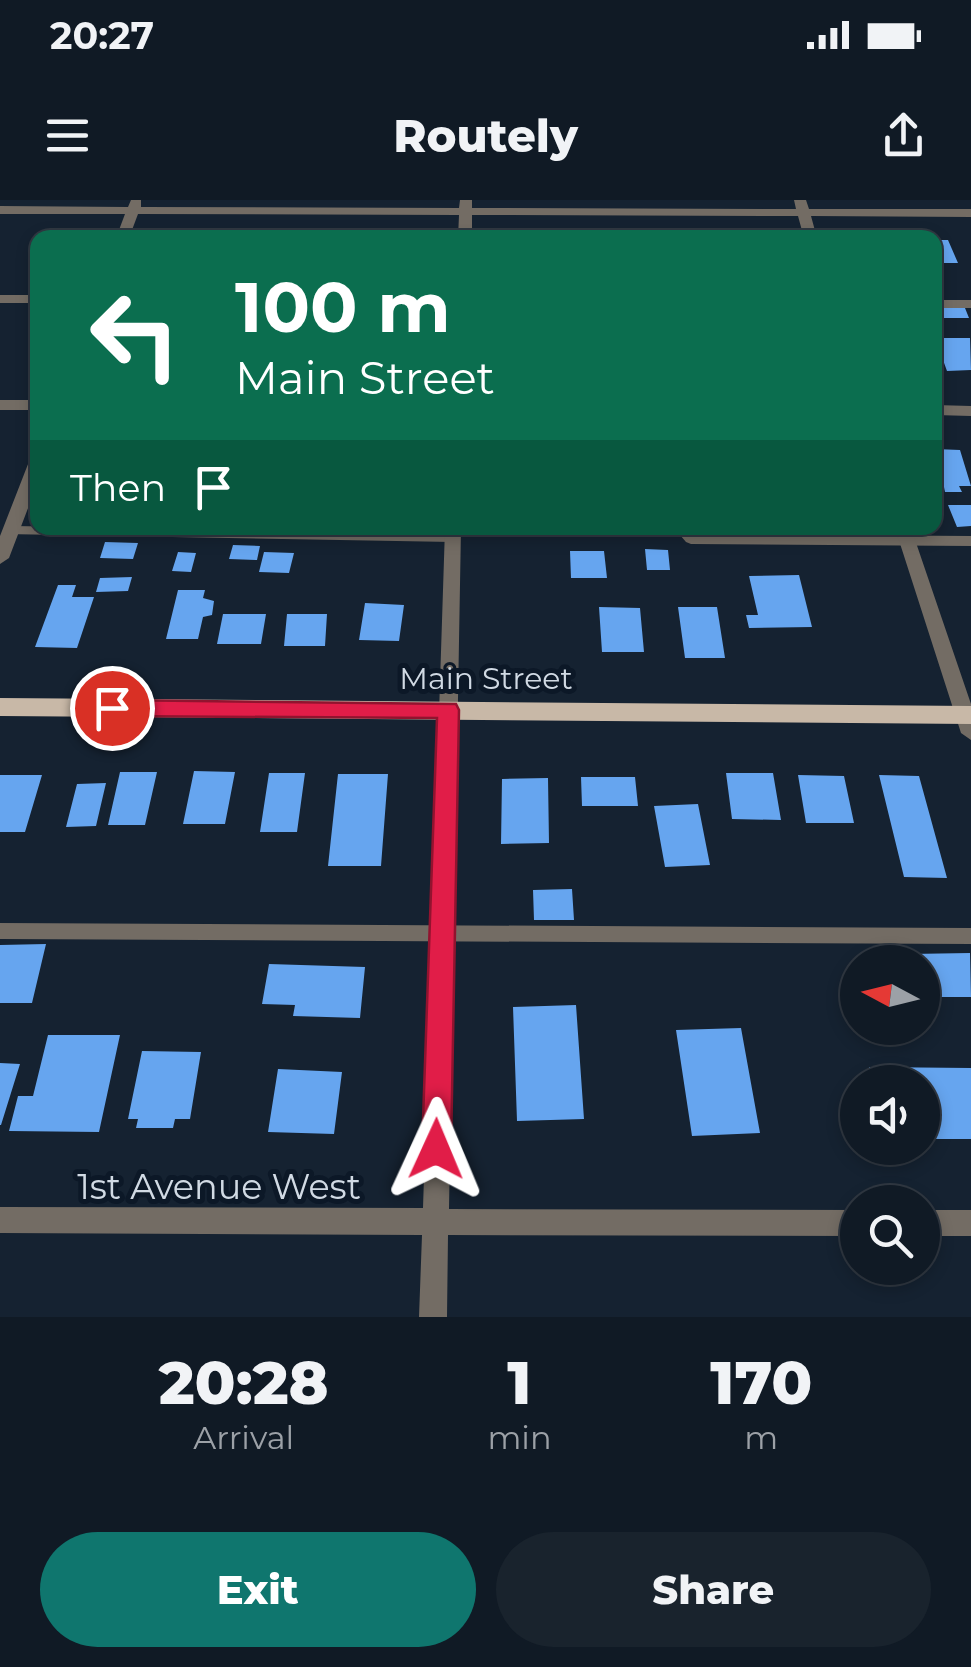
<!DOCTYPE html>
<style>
:root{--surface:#101a25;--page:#19232d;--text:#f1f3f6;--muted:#9ca1a7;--line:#303842;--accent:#0f766e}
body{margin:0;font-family:Montserrat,sans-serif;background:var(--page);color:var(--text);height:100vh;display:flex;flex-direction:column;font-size:38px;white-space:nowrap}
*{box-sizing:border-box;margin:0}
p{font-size:32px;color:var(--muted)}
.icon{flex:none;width:55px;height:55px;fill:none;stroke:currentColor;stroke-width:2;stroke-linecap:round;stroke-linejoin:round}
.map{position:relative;height:1117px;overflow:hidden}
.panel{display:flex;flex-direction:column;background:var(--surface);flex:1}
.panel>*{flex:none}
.top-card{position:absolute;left:30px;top:30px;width:912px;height:305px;border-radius:20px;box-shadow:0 5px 15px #0003,0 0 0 2px var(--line);background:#0b6e4f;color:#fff;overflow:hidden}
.needle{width:65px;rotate:277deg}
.buttons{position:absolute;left:840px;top:745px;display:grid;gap:20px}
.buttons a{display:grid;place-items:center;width:100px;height:100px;border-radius:50%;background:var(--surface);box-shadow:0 5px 15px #0003,0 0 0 2px var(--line);font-size:50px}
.pin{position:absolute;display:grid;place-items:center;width:85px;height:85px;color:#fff;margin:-42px;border:5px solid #fff;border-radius:50%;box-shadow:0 2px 10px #0007}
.me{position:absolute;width:110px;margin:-55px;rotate:1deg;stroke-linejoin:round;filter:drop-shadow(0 0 8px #0008)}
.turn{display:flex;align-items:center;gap:35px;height:210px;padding:0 40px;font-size:45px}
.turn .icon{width:130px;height:130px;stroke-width:2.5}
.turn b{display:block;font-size:70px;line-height:85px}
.then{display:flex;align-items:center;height:95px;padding:0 40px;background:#0003;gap:20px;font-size:38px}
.eta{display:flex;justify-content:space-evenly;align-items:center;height:170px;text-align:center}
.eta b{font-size:60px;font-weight:800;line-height:70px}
.cta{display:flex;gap:20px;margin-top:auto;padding:20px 40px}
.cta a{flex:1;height:115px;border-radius:60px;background:var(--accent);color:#fff;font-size:40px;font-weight:800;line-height:115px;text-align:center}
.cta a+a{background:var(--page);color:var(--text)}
.status{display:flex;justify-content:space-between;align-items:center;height:70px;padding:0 50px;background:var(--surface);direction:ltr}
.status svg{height:28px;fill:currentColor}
header{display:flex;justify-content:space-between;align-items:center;height:130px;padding:0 40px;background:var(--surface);font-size:45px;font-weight:800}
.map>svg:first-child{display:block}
.building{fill:#66a5ef}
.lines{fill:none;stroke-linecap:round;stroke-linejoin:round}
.service{fill:#736c64;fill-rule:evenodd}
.minor{fill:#736c64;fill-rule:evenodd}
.primary{fill:#c8b8a7;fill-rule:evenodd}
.route{fill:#e11d48;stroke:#92132f;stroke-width:2.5}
.labels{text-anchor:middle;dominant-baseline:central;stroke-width:10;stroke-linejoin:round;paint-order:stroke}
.street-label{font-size:30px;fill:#d1dae4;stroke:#0c1827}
.near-street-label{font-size:35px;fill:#d1dae4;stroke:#0c1827}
</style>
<div class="status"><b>20:27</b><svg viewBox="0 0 49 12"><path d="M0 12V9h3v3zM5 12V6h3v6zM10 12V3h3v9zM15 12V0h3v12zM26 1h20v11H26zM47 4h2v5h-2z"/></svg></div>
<header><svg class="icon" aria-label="menu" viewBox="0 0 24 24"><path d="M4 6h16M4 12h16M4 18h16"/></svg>Routely<svg class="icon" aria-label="share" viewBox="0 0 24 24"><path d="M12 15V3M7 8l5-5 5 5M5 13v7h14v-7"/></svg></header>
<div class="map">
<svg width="971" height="1117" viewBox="0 0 971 1117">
<rect width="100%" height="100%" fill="#152231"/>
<!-- building -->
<path class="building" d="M935,40H948L958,63H935Z
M939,108H965L969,118H943Z
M935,138H970L971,170L947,171Z
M935,249L960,250L971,286H959L962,292H945L944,287H936Z
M948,305H971V326L957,327Z
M524,328H569L567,333L525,336Z
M105,342L138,343L133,359L100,358Z
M233,345L260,346L257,360L229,359Z
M645,349L668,350L670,370H647Z
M570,351H604L607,378H571Z
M178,352L196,353L191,372L172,371Z
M264,352L294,353L289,373L259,372Z
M799,375L812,427L749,428L746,415H758L749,376Z
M132,377L128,391L96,392L100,378Z
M58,385H76L72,397H94L77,448L35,447Z
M178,390H205L203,398L214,401L212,415L203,417L198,439H166Z
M365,403L404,405L399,441L359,440Z
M599,407L640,408L644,452H602Z
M678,407H717L725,458H685Z
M223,414H266L261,444H217Z
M287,414H327L325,446H284Z
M194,571L235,572L225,624H183Z
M120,572H157L145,625H108Z
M269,573H305L297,632H260Z
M726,573H773L781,620L732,619Z
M338,574H388L381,666H328Z
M0,575H42L25,632H0Z
M798,575L844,576L854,623H806Z
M879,575L919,576L947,678L904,677Z
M581,577H635L638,606H582Z
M548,578L549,643L501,644L502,579Z
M106,583L96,626L66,627L77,584Z
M698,604L710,665L665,667L654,606Z
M572,689L574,720H534L533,690Z
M46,744L32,803H0V745Z
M970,753L971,797H922V762H912L910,754Z
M269,764L365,767L360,818L293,816L295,805L262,804Z
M576,805L584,919L517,921L513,807Z
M741,828L760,933L692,936L676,830Z
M48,835H120L99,932L9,931L18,896H33Z
M142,851L201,852L190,919H175L173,928H136L138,919H128Z
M0,863L20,864L1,925H0Z
M869,867L971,868V939H922V882H872Z
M278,869L342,872L334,934L268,932Z"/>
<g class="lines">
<!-- service -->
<path class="service" d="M0,95H38V103H0Z
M935,100H971V108H935Z
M10,326L453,332L460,337L453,342L5,334V328Z
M674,328H689L695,334L971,336V346L691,344L686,342Z
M0,723L971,728V744L0,739Z"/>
<!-- minor -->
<path class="minor" d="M131,0H141V7L459,8L460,0H472V8L796,9L794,0H806L809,9H971V17L811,16L817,38H804L798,16L472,15V38H458L459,15L138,14L129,38H116L125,14H0V6L128,7Z
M0,200H38V210H0Z
M935,205L971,206V216L935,215Z
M38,254V282L9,358L0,364V336L30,259Z
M445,328H461L449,1009L858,1010V1036L448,1035L447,1117H419L422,1035L0,1033V1007L423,1008Z
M895,328H911L971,504V540L961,533Z
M922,1010H971V1036H922Z"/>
<!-- primary -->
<path class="primary" d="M0,498L971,506V524L0,516Z"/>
</g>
<!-- route -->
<path class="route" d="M112,500L456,504L459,510L451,949L447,959L436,963L426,959L422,949L437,518L112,516L101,508Z"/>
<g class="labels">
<!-- street labels -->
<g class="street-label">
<text x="486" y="478">Main Street</text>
</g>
<!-- near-street labels -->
<g class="near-street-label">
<text x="219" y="986">1st Avenue West</text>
</g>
</g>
</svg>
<div class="buttons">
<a><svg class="needle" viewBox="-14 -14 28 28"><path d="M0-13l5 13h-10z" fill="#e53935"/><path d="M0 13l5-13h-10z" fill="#9ca1a7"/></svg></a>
<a><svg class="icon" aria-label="sound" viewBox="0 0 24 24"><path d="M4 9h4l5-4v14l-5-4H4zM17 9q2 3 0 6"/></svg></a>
<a><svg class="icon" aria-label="search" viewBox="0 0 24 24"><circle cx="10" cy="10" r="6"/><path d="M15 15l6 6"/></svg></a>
</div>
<div class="pin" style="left:112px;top:508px;background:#d93025"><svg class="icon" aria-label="arrive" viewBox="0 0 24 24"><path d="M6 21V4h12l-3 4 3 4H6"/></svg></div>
<svg class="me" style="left:436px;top:949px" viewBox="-20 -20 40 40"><path d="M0-17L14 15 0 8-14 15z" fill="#e11d48" stroke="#fff" stroke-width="4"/></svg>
<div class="top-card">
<div class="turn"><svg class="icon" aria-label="left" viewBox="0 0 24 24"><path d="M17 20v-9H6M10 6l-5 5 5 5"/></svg><div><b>100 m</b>Main Street</div></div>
<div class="then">Then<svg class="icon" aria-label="arrive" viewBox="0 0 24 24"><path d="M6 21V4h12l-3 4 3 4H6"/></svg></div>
</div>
</div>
<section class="panel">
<div class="eta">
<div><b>20:28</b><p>Arrival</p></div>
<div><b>1</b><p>min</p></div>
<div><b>170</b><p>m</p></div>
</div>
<div class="cta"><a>Exit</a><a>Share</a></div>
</section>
